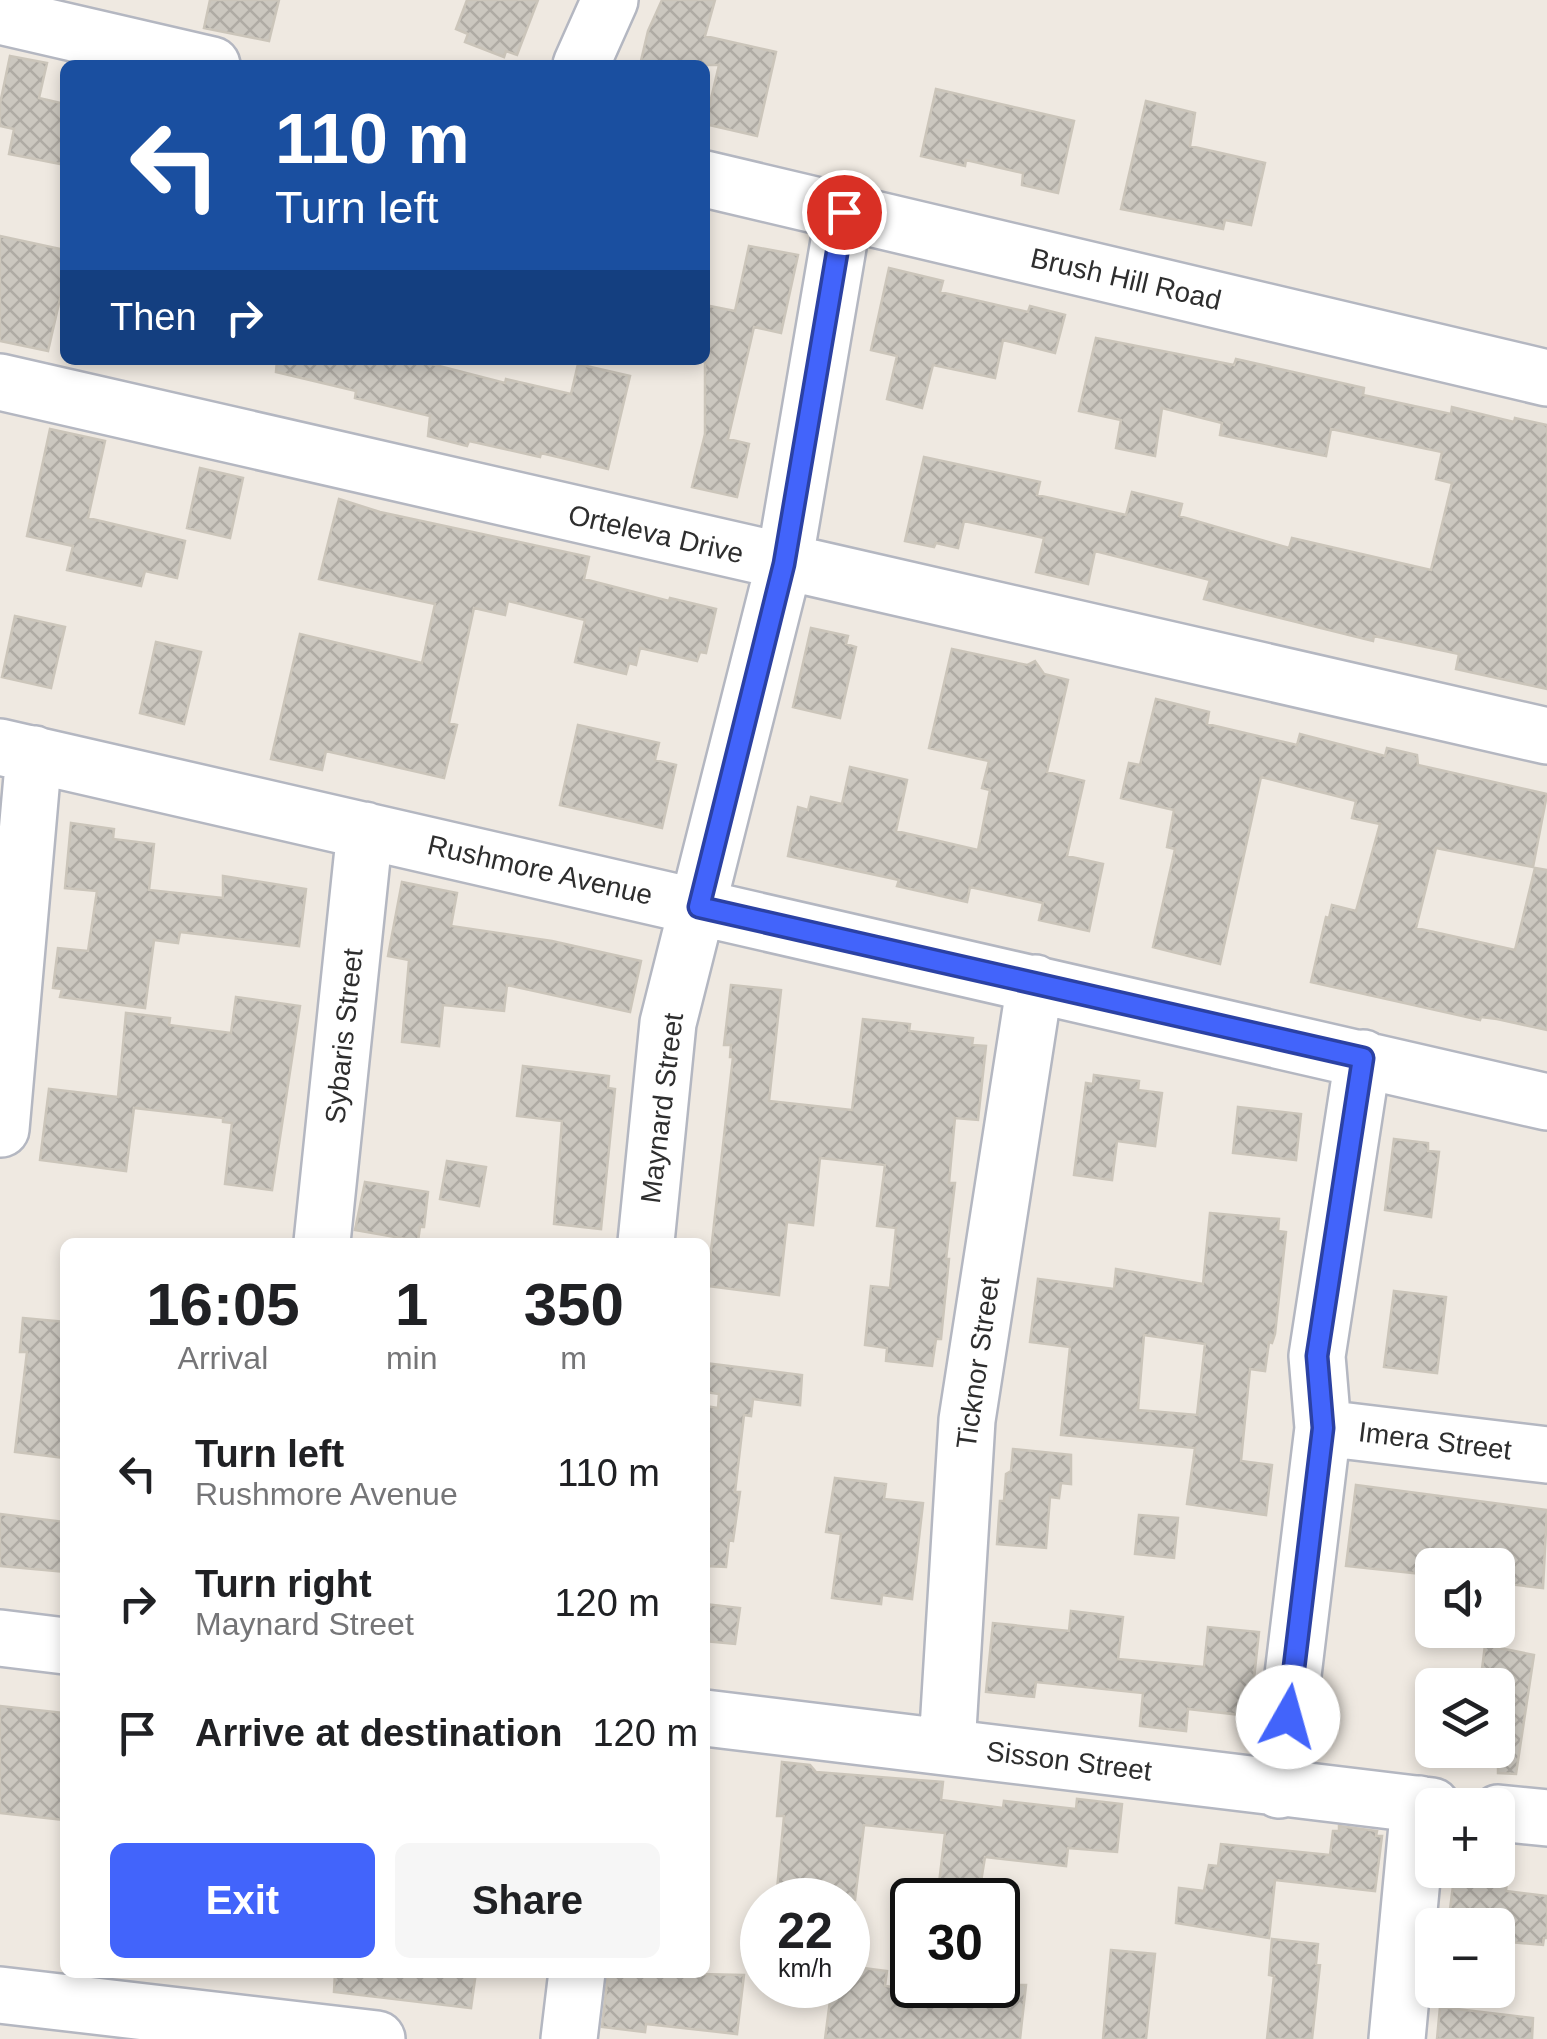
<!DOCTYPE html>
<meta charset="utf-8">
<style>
:root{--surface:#fff;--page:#f6f6f6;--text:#202124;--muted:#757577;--accent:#4264fb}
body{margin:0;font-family:Helvetica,sans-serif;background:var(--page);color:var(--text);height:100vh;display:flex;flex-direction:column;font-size:38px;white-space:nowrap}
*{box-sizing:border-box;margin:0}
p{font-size:32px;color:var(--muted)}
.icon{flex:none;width:55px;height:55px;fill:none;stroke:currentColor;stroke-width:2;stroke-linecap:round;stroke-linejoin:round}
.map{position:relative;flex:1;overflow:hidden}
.panel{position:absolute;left:60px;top:1238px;width:650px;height:740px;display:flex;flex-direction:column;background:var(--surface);border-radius:15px;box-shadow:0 5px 15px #0003}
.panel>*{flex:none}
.top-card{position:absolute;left:60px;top:60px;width:650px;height:305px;border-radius:15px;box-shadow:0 5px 15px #0003;background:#1a4fa0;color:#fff;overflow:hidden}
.tools{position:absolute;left:1415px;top:1548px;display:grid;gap:20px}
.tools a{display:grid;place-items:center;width:100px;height:100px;border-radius:15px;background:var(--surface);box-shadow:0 5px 15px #0003;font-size:50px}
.speed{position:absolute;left:740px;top:1878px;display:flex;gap:20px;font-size:50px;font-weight:700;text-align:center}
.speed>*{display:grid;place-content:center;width:130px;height:130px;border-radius:50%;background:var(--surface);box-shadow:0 5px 15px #0003;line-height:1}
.speed small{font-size:25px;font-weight:400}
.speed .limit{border:5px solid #111;border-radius:15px;background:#fff;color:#111}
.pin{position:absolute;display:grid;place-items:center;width:85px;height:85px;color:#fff;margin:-42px;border:5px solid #fff;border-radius:50%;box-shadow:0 2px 10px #0007}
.me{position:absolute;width:110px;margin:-55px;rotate:7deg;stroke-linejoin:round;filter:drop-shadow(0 0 8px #0008)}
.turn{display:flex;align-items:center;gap:35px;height:210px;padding:0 50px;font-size:45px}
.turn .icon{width:130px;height:130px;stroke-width:2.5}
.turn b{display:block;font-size:70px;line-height:85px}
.then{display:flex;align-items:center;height:95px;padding:0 50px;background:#0003;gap:20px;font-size:38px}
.eta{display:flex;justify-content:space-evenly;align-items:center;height:170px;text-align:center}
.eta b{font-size:60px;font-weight:700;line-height:70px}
.cta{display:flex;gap:20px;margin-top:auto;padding:20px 50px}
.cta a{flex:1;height:115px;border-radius:15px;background:var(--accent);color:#fff;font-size:40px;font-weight:700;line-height:115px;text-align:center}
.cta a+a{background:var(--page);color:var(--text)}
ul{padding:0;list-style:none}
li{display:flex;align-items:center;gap:30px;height:130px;padding:0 50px}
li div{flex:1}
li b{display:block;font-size:38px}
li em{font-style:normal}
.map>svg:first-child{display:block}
.building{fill:url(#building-cross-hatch);stroke:#cbc5ba;stroke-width:2.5;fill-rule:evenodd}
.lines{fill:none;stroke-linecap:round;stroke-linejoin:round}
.minor-casing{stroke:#b4b7c1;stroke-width:60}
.minor{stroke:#fff;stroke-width:55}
.route-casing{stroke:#2b41a3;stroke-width:25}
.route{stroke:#4264fb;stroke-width:18}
.labels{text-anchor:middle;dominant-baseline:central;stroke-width:8;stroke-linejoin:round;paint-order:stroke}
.street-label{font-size:28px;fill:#2e2e2e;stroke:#fff}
</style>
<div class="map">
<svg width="1547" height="2039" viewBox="0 0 1547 2039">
<defs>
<pattern id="building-cross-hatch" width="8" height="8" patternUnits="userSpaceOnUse" patternTransform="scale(2.5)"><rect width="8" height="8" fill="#cbc7bf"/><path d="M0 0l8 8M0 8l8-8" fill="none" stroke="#afaba4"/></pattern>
</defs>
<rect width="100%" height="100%" fill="#efe9e1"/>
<!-- building -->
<path class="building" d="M210,0H279L269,41L204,28Z
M467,0H538L517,55L506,51L504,57L465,42L468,34L456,29Z
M662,0H715L705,36L776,52L757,136L705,124L719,65H640L648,31Z
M10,56L47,63L39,98L65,104V165L9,154L14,129L0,126V104Z
M936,89L1074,121L1058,193L1022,185L1023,173L966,160L965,166L921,156Z
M1146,101L1195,113L1190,146L1265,163L1251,225L1225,220L1223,229L1121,209Z
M0,236L65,250V277L48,351L0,341Z
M749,246L798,255L781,333L754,327L728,439L749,444L737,497L692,487L705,434V305L735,311Z
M889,268L943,281L940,292L1028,312L1030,306L1065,315L1055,353L1003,340L995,378L933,365L922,408L887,399L897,356L871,350Z
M1096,338L1234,365L1236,359L1364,388L1363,395L1451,414L1452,407L1514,422L1515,418L1547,425V689L1456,669L1459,654L1374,636L1373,641L1204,599L1210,580L1095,551L1088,584L1036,572L1044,538L964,521L958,548L936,543L934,547L905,541L924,457L1040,482L1037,495L1126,515L1132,492L1182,504L1179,516L1289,548L1292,538L1431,570L1452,483L1436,479L1442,452L1331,429L1326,456L1220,435L1222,423L1162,408L1155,456L1116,448L1121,420L1079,411Z
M277,360H416L505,383L506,379L571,394L578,364L630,376L608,469L541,453L540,457L469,441L467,446L428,436L430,416L355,398L356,391L276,372Z
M50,429L105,441L88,518L185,541L177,578L145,571L141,586L67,570L73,546L27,536Z
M200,468L243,478L230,538L187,528Z
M339,499L380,512L589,557L584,579L669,601L670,598L716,609L706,653L700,652L697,661L640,648L636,665L629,663L626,674L575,662L585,620L508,601L505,615L474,608L449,723L457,725L444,778L326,751L322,770L271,759L300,634L422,663L435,604L319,579Z
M15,616L65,627L51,688L2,677Z
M811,628L848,636L846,644L856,647L840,718L793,707Z
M156,642L201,652L184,724L140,713Z
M952,649L1027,665L1035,661L1044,674L1068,680L1047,772L1084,781L1067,856L1103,864L1089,931L1039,920L1043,903L970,887L967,902L897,886L899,880L788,856L798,807L808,810L811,797L842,804L850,767L907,780L896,831L978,850L990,790L982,788L989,761L929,748Z
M1156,699L1209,712L1207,724L1297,745L1300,734L1385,756L1387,748L1417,755L1418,765L1547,794L1533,867L1436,848L1416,928L1515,950L1535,868L1547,870V1030L1497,1019L1481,1017L1480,1020L1311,982L1326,917L1329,918L1332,905L1356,911L1380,824L1352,818L1356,801L1261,777L1220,964L1153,947L1175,849L1167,847L1174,810L1121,798L1129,763L1140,765Z
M578,725L659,743L655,760L676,765L662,828L560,805Z
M71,823L114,829L113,839L154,844L149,890L223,898V876L306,889L299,946L180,932L178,943L154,940L145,1008L60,997L62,989L53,988L58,948L88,951L97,891L65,888Z
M402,882L457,893L451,926L552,941L641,961L630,1012L507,985L504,1011L443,1005L439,1046L402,1042L409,960L388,956Z
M731,985L781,990L769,1101L852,1110L863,1019L910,1024L909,1031L973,1038L972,1045L986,1046L978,1120L955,1118L949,1183H955L946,1259H949L941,1339H936L932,1366L886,1361L887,1348L865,1345L871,1286L890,1288L896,1228L877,1226L885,1165L820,1158L813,1225L787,1222L779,1295L707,1286L733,1057H730L731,1045H724Z
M236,997L300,1006L272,1190L225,1184L232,1123L223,1122V1118L134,1108L126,1171L40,1160L49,1089L118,1097L126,1013L170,1018L169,1025L231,1033Z
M523,1066L609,1076L608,1088L615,1089L601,1229L554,1224L562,1121L517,1116Z
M1094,1075L1139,1081L1138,1090L1162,1093L1155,1146L1117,1141L1112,1180L1074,1175L1086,1083L1093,1084Z
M1238,1107L1301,1114L1296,1160L1233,1153Z
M1394,1139L1428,1143V1151L1439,1152L1431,1217L1385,1210Z
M447,1161L486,1167L479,1206L440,1199Z
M365,1182L428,1192L424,1227H420L418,1241L355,1230Z
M1210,1213L1279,1219L1278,1231L1286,1232L1275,1334L1272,1343L1269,1342L1265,1371L1250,1369L1241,1461L1272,1465L1266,1515L1187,1504L1195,1448L1061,1435L1070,1347L1030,1342L1038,1279L1114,1289L1116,1269L1203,1284ZM1144,1335L1205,1344L1197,1415L1138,1410Z
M1394,1291L1446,1297L1437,1373L1384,1367Z
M23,1318L65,1322V1458L15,1452L27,1352H20Z
M705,1363L802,1375L800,1405L753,1399L751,1416L744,1415L735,1492H740L733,1541L729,1540L726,1567L705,1566V1406L718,1408L719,1394L705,1392Z
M1013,1449L1071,1455V1484L1061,1483L1059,1498L1050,1497L1046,1548L997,1544L1000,1501H1004L1006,1474L1011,1471Z
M835,1478L886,1484L884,1499L923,1503L912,1599L882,1595L881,1604L832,1598L841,1534L826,1532Z
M1356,1485L1547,1510L1543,1588L1498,1583V1565H1432V1575L1346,1566Z
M0,1514L65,1522V1572L0,1566Z
M1139,1515L1178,1518L1174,1558L1135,1554Z
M705,1604L740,1608L735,1644L705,1641Z
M1071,1611L1123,1617L1118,1659L1204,1667L1208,1627L1259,1632L1250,1716L1188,1709L1186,1731L1140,1726L1143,1693L1036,1682L1034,1697L986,1692L993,1623L1069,1631Z
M1485,1645L1534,1655L1516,1774L1498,1773V1685H1480Z
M0,1706L65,1713V1820L0,1813Z
M782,1762L810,1765L816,1772L943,1782L941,1800L1003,1808L1004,1801L1076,1809L1077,1799L1122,1804L1117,1852L1068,1848L1066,1866L985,1857L978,1900H937L945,1833L864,1825L855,1900H776L784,1816H777Z
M1339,1826L1377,1831L1376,1836H1382L1375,1891L1275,1880L1269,1938L1176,1923L1179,1888L1204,1891L1209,1865L1218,1866L1221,1844L1330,1855L1333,1831H1339Z
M1455,1870H1508L1506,1891L1547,1896V1938H1544L1543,1945L1498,1941V1925H1448Z
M1272,1939L1318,1944L1316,1964L1320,1965L1312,2039H1267L1274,1976L1269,1975Z
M1111,1950L1155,1954L1146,2039H1103Z
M848,1966L887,1971L885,1986L969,1996L970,1985H1026L1020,2039H825L832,1985H848Z
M335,1972H476L471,2008L334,1992Z
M608,1972L744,1975L737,2034L646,2024L645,2032L602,2027Z
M1440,2007L1533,2018L1532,2039H1437Z"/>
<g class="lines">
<!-- minor casing -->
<g class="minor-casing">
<path id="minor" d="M0,16L212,65
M581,65L610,0
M705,179L1547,378
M0,382L1547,736
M0,747L1547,1102
M1,1129L34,754
M322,1242L365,830
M646,1242L668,1023L784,564L844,212
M1323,1428L1547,1455
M0,1638L65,1646
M705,1718L1432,1806
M947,1746L967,1420L1035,983
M1279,1790L1323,1428L1317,1356L1363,1058
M1498,1813L1547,1818
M0,1995L377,2039
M569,2039L577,1972
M1397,2039L1419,1804"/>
</g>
<!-- minor -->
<use href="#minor" class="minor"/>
</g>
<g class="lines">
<!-- route casing -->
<g class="route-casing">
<path id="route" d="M844,212L784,564L699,907L1363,1058L1317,1356L1323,1428L1288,1717"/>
</g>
<!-- route -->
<use href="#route" class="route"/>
</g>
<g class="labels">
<!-- street labels -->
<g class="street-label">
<text transform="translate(1126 279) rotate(13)">Brush Hill Road</text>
<text transform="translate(656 534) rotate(13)">Orteleva Drive</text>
<text transform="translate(540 870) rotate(13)">Rushmore Avenue</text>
<text transform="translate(344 1036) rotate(-84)">Sybaris Street</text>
<text transform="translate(662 1108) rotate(-83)">Maynard Street</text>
<text transform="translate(978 1363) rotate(-82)">Ticknor Street</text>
<text transform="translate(1435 1441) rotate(7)">Imera Street</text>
<text transform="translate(1069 1761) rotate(7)">Sisson Street</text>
</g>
</g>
</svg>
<div class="tools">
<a><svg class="icon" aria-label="sound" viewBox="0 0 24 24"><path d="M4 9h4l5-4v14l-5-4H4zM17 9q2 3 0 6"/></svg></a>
<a><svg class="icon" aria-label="layers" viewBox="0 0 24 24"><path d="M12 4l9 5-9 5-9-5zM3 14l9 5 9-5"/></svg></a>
<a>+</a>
<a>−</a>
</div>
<div class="speed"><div>22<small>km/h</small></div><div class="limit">30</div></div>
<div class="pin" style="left:844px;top:212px;background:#d93025"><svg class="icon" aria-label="arrive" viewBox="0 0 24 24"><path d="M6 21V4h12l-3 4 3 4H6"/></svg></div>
<svg class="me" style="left:1288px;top:1717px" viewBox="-20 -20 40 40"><circle r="19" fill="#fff"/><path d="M0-13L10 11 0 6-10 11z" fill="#4264fb"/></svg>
<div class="top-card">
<div class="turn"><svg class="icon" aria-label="left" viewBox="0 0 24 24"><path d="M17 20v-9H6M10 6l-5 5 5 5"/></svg><div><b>110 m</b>Turn left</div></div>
<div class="then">Then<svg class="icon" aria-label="right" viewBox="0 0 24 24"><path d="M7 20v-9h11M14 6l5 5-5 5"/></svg></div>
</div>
<section class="panel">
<div class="eta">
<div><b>16:05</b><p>Arrival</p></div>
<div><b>1</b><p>min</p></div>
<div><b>350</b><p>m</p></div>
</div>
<ul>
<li><svg class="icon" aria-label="left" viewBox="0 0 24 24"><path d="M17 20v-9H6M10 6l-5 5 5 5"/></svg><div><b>Turn left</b><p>Rushmore Avenue</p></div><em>110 m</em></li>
<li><svg class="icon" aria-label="right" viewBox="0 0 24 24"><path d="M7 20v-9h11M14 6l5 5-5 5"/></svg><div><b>Turn right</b><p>Maynard Street</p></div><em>120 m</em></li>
<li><svg class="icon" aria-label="arrive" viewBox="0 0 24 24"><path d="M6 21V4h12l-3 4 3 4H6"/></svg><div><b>Arrive at destination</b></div><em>120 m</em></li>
</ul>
<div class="cta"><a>Exit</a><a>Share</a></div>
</section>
</div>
